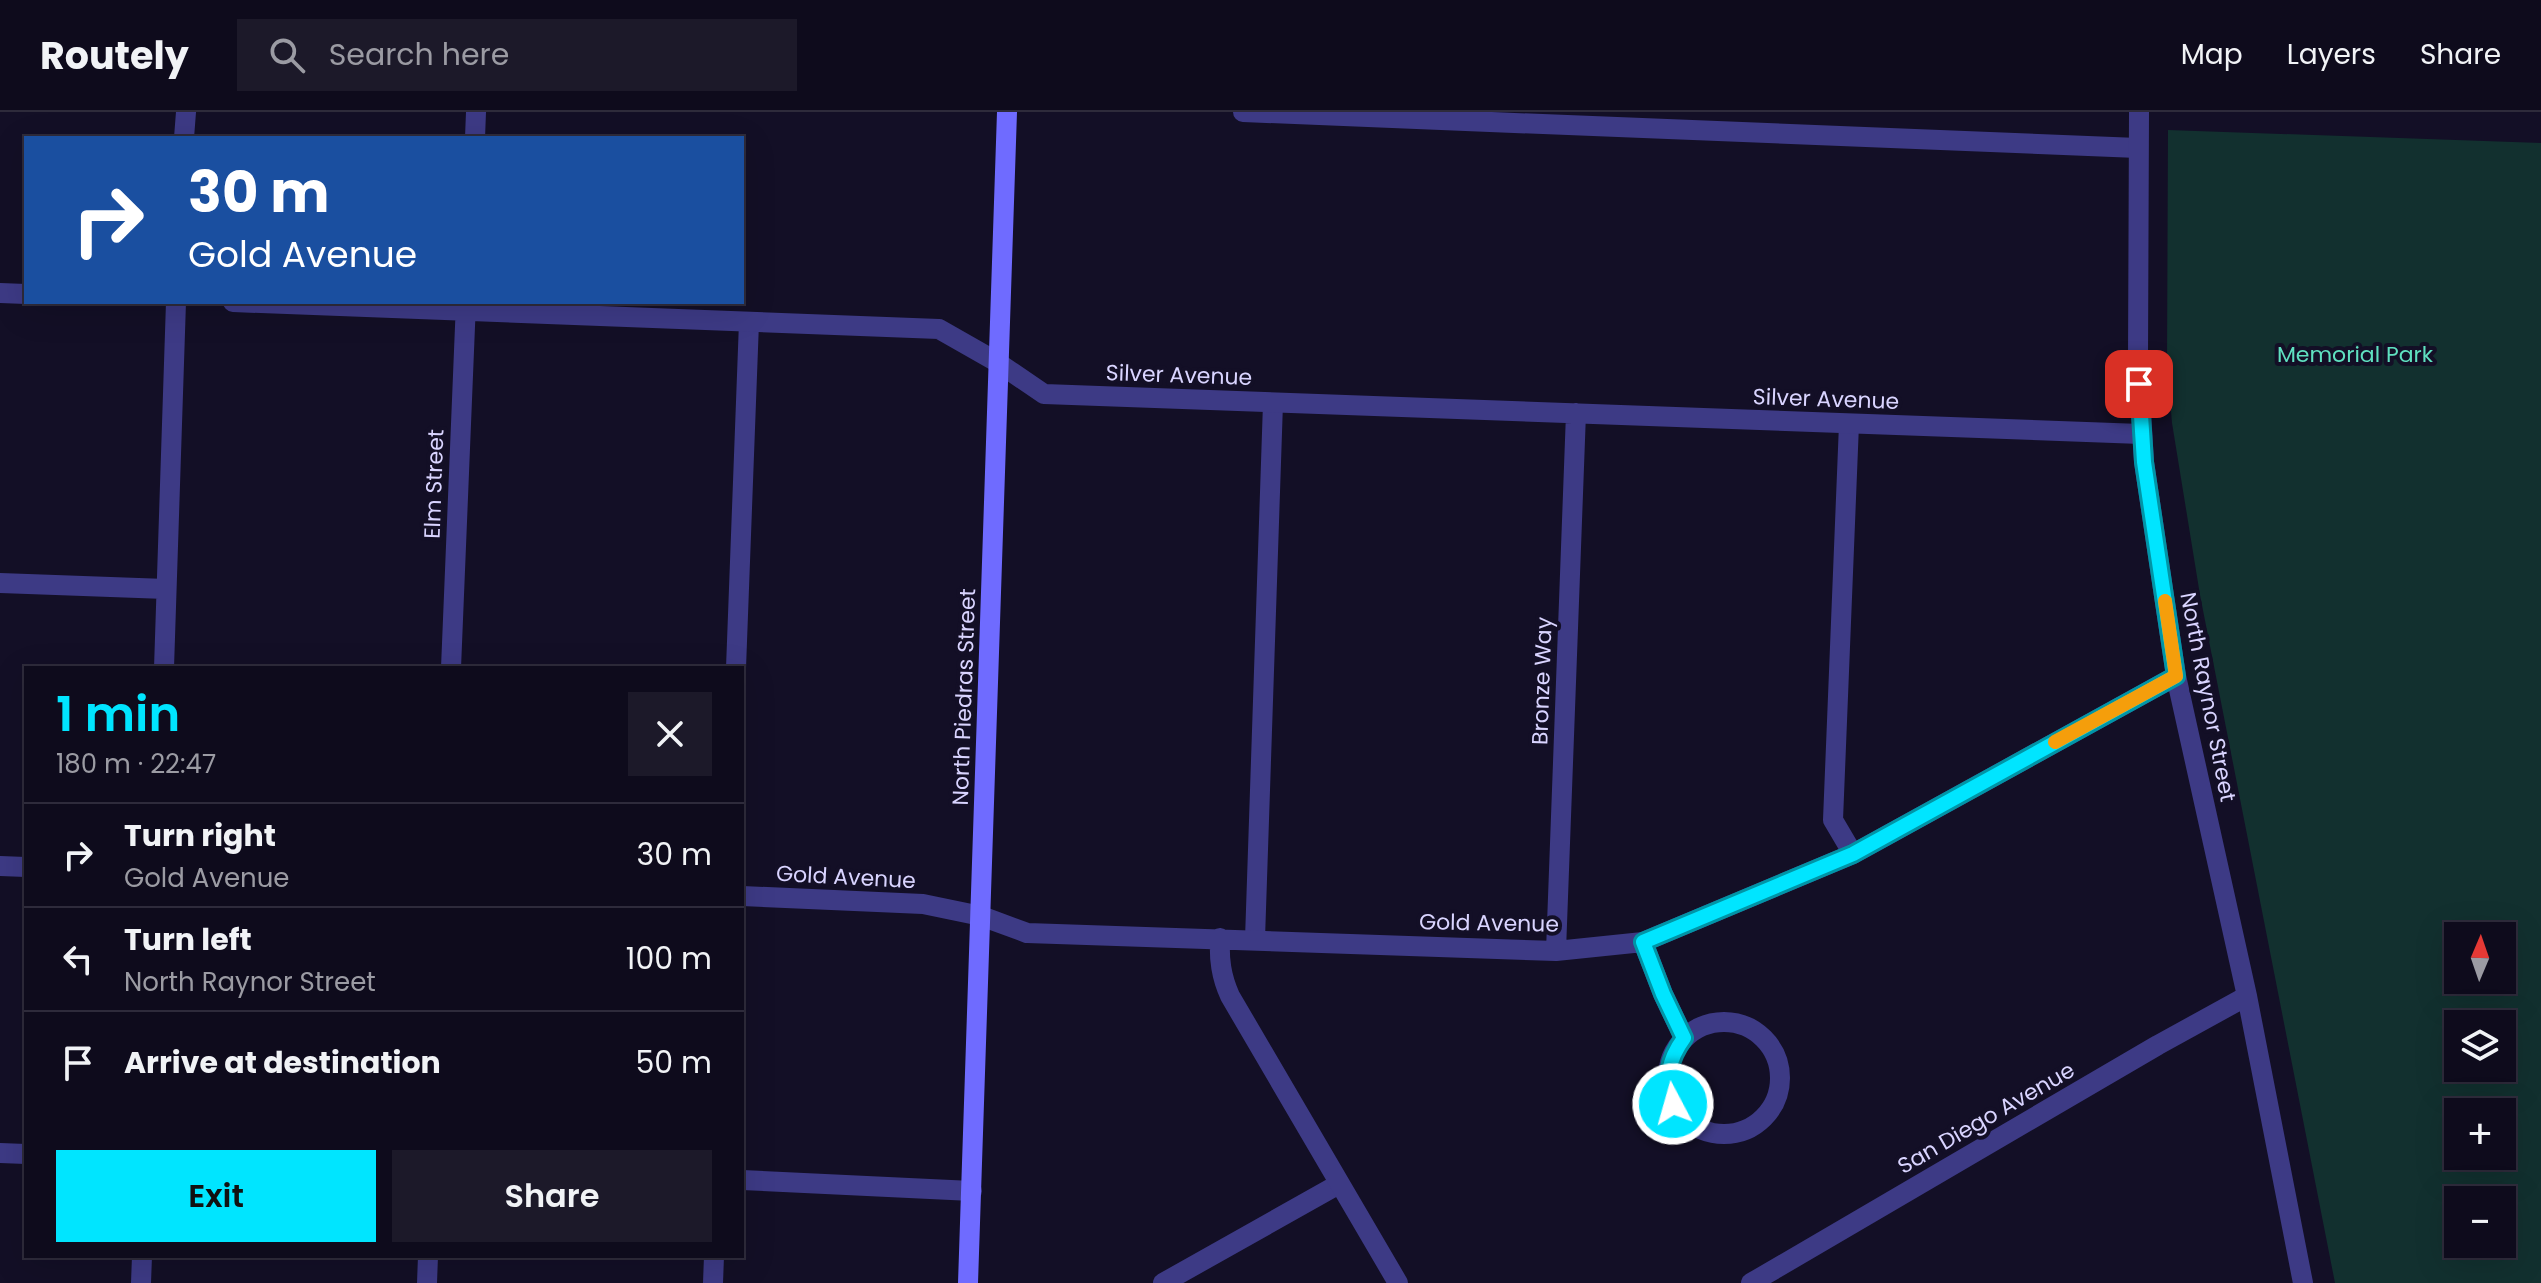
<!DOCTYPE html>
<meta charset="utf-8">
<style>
:root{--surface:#0e0b1c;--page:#1c1929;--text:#f1f3f6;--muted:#9b9ba3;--line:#2e2b3b;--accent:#00e5ff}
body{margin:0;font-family:Poppins,sans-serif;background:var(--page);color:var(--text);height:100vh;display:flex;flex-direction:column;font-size:30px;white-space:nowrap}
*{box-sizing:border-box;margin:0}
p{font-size:26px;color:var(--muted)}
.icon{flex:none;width:44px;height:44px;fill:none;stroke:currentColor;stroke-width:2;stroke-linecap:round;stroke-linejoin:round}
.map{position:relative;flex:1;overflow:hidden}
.details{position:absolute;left:24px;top:554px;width:720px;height:592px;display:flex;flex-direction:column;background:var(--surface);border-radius:0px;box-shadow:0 8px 32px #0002,0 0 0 2px var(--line)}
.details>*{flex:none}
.banner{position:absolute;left:24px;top:24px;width:720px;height:168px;border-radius:0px;box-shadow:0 8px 32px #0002,0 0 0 2px var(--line);background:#1a4fa0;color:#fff;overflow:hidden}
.needle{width:52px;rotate:2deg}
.tools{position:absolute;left:2444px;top:810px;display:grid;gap:16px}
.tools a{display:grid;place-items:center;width:72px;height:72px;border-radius:0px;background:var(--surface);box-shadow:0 8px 32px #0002,0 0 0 2px var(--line);font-size:40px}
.pin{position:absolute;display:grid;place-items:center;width:68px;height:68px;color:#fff;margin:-34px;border-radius:16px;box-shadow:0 4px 12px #0006}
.me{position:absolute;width:88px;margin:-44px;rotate:354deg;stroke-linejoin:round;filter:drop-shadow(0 0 6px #0008)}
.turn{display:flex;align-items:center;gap:28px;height:168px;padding:0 32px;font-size:36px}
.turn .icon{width:104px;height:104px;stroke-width:2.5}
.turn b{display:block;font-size:56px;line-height:68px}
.round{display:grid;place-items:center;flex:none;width:84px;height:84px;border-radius:0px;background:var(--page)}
.summary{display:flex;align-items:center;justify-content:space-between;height:136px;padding:0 32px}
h1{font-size:48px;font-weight:600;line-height:60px;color:var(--accent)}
.action{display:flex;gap:16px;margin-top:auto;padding:16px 32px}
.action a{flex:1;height:92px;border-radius:0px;background:var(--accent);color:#111;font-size:32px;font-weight:600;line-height:92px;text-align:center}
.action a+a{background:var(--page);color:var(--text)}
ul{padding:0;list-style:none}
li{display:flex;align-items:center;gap:24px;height:104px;padding:0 32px;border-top:2px solid var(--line)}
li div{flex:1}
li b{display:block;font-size:30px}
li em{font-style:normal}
header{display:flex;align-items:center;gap:48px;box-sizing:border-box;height:112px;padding:0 40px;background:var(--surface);border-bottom:2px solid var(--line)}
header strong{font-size:38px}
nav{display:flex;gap:44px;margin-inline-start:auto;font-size:28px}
.search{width:560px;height:72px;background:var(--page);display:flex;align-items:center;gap:20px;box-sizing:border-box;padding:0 28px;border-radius:0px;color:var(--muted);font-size:30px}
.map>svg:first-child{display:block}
.green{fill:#12302f;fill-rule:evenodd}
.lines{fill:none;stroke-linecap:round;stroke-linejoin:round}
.lane{stroke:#3d3a85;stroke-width:20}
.street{stroke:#3d3a85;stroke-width:20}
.secondary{stroke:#6f6bff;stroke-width:20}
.route-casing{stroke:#0095a6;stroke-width:20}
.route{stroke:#00e5ff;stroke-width:14}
.slow{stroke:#f59e0b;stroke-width:14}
.labels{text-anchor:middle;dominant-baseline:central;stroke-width:8;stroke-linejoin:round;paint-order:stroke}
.park-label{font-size:22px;fill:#5fe0c0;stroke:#130f26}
.street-label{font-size:22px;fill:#d9d4ff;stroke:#130f26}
</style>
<header>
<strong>Routely</strong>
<div class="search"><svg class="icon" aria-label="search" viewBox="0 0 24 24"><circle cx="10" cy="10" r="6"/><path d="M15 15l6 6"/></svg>Search here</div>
<nav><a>Map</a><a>Layers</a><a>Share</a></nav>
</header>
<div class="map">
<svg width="2541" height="1171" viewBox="0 0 2541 1171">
<rect width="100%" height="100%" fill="#130f26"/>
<!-- green -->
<path class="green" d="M2168,18L2541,31V1171H2335L2200,483L2172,311L2167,252ZM2458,824H2502V868H2458ZM2458,912H2502V956H2458ZM2458,1000H2502V1044H2458ZM2458,1088H2502V1132H2458Z"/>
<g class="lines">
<!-- lane -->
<path class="lane" d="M1243,0L2138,36
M184,26L186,0
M1849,312L1833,708L1853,742
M0,471L166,477
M164,556L176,190
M736,556L749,210
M1255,827L1273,291
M0,1041L26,1042
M742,1068L972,1079
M141,1171L142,1144
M713,1171L714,1144
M1163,1171L1339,1072"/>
<!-- street -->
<path class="street" d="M2139,0L2138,248L2144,350L2176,564L2247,884L2303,1171
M475,26L476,0
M0,181L26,182
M233,190L939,217L997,250L1044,282L2141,322
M451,556L466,190
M0,754L26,755
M742,784L923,792L981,804L1027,821L1556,839L1643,830L1853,742L2176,564
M1220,826C1219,847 1221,864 1230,884L1398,1171
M1643,830L1663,882L1684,926
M1556,839L1576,301
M1668 966a56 56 0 1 1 112 0a56 56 0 1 1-112 0Z
M427,1171L428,1144
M1751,1171L2158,933L2247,884"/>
<!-- secondary -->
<path class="secondary" d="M968,1171L1007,0"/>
</g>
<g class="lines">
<!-- route casing -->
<g class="route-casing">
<path id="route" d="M1673,992C1665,966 1668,948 1684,926L1663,882L1643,830L1853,742L2176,564L2144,350L2139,272"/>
</g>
<!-- route -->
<use href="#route" class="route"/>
<!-- slow -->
<path class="slow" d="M2055,630L2176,564L2165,489"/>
</g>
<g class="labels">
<!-- park labels -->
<g class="park-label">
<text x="2355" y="242">Memorial Park</text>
</g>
<!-- street labels -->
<g class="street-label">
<text transform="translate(1179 263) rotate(2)">Silver Avenue</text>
<text transform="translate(1826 287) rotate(2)">Silver Avenue</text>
<text transform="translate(434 372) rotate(-88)">Elm Street</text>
<text transform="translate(1542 569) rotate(-88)">Bronze Way</text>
<text transform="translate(964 585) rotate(-88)">North Piedras Street</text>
<text transform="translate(2208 585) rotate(79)">North Raynor Street</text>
<text transform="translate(846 765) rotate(3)">Gold Avenue</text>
<text transform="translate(1489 811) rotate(1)">Gold Avenue</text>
<text transform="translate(1986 1006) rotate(-30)">San Diego Avenue</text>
</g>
</g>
</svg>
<div class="tools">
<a><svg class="needle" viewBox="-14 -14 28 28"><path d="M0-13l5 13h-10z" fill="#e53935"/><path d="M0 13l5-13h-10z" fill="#9b9ba3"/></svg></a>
<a><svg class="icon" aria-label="layers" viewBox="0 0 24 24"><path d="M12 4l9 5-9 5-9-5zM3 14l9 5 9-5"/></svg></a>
<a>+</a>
<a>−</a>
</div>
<div class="pin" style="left:2139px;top:272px;background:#d93025"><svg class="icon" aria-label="arrive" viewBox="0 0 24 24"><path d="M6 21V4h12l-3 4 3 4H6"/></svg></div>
<svg class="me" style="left:1673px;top:992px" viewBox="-20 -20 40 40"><circle r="17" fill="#00e5ff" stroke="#fff" stroke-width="3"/><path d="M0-11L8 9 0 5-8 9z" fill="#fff"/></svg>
<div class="banner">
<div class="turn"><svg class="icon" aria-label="right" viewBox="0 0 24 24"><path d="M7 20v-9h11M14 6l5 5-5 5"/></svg><div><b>30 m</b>Gold Avenue</div></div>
</div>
<section class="details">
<div class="summary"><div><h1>1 min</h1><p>180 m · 22:47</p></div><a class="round"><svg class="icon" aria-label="close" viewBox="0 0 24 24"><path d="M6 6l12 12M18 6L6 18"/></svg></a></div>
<ul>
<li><svg class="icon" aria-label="right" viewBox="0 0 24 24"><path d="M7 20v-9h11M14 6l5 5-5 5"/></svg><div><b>Turn right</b><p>Gold Avenue</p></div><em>30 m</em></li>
<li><svg class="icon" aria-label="left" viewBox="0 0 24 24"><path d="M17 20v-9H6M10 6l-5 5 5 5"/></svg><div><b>Turn left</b><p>North Raynor Street</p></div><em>100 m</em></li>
<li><svg class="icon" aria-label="arrive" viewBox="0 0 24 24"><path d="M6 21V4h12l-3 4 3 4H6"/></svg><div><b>Arrive at destination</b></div><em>50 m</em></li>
</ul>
<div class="action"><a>Exit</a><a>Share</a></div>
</section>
</div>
